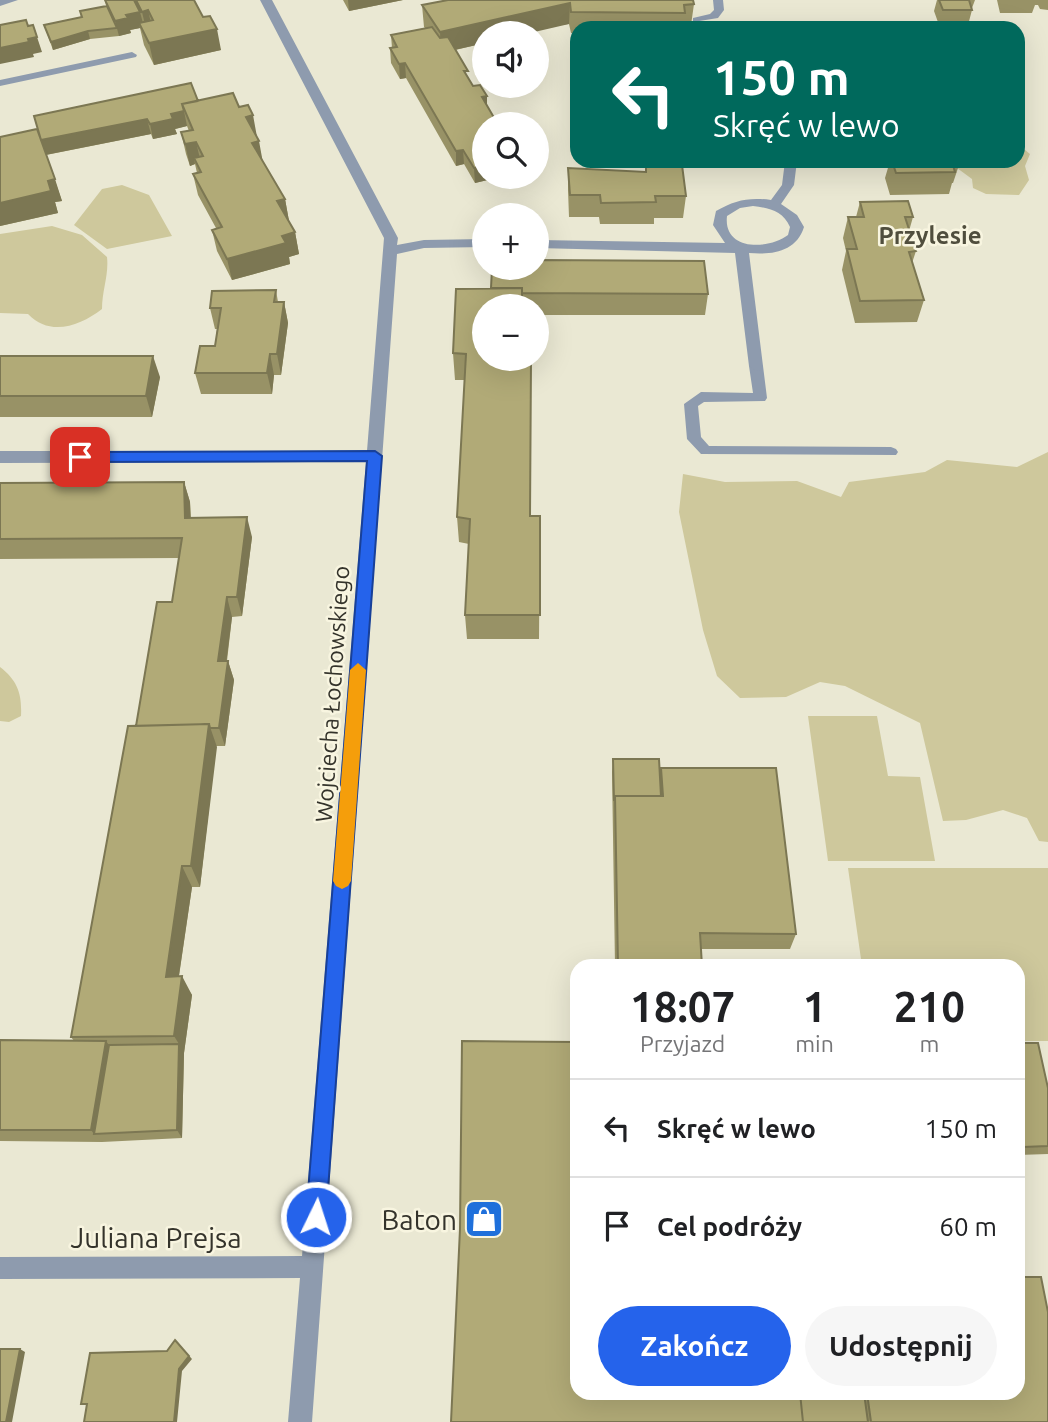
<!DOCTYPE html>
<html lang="pl">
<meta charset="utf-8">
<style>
:root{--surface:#fff;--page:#f6f6f6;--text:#202124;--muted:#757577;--line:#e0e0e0;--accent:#2563eb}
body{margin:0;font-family:Ubuntu,sans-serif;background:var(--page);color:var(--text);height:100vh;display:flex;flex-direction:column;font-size:26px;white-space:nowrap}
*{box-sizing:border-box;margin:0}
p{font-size:23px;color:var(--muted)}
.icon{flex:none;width:38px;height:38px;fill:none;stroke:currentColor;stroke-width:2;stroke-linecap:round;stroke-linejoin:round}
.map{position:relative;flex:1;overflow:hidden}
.drawer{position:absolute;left:570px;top:959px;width:455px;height:441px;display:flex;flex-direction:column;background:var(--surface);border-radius:21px;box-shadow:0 7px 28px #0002}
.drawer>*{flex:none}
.top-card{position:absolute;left:570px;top:21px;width:455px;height:147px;border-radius:21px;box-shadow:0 7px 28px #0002;background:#00695c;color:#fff;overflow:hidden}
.fabs{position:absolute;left:472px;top:21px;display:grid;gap:14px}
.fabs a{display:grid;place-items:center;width:77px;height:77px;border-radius:50%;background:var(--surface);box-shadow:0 7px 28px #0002;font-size:35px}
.pin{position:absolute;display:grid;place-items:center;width:60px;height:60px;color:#fff;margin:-30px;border-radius:14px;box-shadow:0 4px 10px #0006}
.me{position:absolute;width:77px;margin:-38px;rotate:4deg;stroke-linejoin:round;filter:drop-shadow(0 0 5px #0008)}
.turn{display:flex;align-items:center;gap:24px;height:147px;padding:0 28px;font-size:32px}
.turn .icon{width:91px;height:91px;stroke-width:2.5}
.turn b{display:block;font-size:49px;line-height:60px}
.eta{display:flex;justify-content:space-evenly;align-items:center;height:119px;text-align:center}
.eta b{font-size:42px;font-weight:700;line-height:49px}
.action{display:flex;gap:14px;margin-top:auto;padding:14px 28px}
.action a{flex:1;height:80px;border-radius:42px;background:var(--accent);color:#fff;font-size:28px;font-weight:700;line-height:80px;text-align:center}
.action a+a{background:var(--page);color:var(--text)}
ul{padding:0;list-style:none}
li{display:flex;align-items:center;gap:21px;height:98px;padding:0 28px;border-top:2px solid var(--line)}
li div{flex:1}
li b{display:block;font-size:26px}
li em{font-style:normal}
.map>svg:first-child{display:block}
.green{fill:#cec89c}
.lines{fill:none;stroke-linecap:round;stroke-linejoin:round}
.service{fill:#8e9bae;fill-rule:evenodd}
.minor{fill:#8e9bae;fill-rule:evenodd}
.tertiary{fill:#8e9bae;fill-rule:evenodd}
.wall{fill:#989266}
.shaded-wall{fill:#7c7753}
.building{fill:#b1aa77;stroke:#7c7753;stroke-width:2}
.route{fill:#2563eb;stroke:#184099;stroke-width:2}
.slow{fill:#f59e0b}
.labels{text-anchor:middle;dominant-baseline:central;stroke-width:5;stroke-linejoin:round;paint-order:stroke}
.street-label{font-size:23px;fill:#34332b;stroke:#f8f5e0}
.far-district-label{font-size:24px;font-weight:bold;fill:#504e3d;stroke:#f8f5e0}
.near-poi-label{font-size:28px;fill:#34332b;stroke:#f8f5e0;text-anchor:end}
.near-street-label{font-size:28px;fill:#34332b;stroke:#f8f5e0}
</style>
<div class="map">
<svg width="1048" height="1422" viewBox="0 0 1048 1422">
<rect width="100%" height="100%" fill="#eae8d3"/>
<!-- green -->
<path class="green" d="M1019,145L1030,154L1025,166L1029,180L1019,195L986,194L973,188L972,179L957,168L961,161H1018Z
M122,185L149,195L172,236L107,249L74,225L102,189Z
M52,226L82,235L107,257C109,275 102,290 102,309C80,326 50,337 28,314L0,313V234Z
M1048,452V842L1039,841L1027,818L1003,810L966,820L943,821L920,723L845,686L820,682L786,697L740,698L717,676L703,630L679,512L683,474L725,482L797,481L841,497L849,482L925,472L947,460L1017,467Z
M0,667C18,681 22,694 21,716L9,722L0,721Z
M808,716H877L888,776L920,777L935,861H828Z
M848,868H1048V1041H1019L1018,966H862Z"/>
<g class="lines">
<!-- service -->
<path class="service" d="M713,0H723L724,10L718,18L693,22V18L710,14L714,10Z
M132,52L137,55L136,57L0,86V80Z
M756,362L763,366L767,398L765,401L704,402L698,406L701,437L709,446L891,447L896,449L898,452L896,455L701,454L687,439L684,404L701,392L753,393L749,366Z"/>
<!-- minor -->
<path class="minor" d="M260,0H272L398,238L397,245L424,240L485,239V247L424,248L397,254L312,1422H288L300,1278L0,1279V1257L302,1256L366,462L0,463V451H367L384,238Z
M785,161H797L794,185L781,204L797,215L804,227C796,252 772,255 749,253L763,366L761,370L756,371L749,366L735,253L537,248V240L725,243L713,225L716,211C735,200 749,197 771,200L782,185ZM753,206C769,208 783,211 790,227L788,235C768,250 723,251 727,216L740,208Z"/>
<!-- tertiary -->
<path class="tertiary" d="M0,0H18L0,6Z"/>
</g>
<!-- wall -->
<path class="wall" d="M105,0H194L221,50L154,65L144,45L140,28L130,30L131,33L119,36L90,39L53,50L44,25L81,17L80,11L106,6Z
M343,0H403L349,11Z
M937,0H975L972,8V10L968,25H939L934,11Z
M997,0H1048V10L1040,9L1038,5H1035L1032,13H1000Z
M694,4L691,25L684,26V28H578V33H571L569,24L485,33V43L455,50L468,78L473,86L487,96L485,177H500L475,183L464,164L456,166L406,78L400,79L391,63L390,48H392L391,35L425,28L424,27L422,5Z
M198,101L239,107L257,137L262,160L285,199L289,221L295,232L299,254L289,257L290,264L232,280L217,251L212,230L216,228L198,195L193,174L197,173L195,164L190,166L186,154L181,132L189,131L187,126L175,129L177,134L153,139L151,134L46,155L62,201L55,202L58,213L0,226V137Z
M692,161H732V162Z
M890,161H959L960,162L953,183H952L949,194L890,195L885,178Z
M646,165L686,196L683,218H654V224H600L599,217H569L568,190V168L645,172Z
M860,202L913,217L909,231L916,251L912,263L924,300L917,322L855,323L842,270L846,251L843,238L848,217H856Z
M456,289L708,294L705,315H537V306H485L530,516H540L539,639H467L465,615L469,544L459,542L457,517L465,380H455L453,353Z
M276,290L278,302H284L288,323L281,375H274L272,394H201L195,373L215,346L217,329H215L210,308Z
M0,356L160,377L152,417H0Z
M184,482L190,502L191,518L252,537L242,616L232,617L227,661H228L234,680L225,746H216L200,887H192L179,976L192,995L184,1053L182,1138L102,1142L0,1141V1040L74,1041L71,1037L136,726L172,602L179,558L0,559V483Z
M613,759L660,773L796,934L790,949H701L702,966H615L612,772Z
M1018,1043L1048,1088V1154L1018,1155Z
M578,1393H1018L1048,1422H451Z"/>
<!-- shaded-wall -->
<path class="shaded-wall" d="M348,0H403L349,11Z
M570,3L569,24L530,33H485V43L441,53L440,32Z
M148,10L153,32L147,33L142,12Z
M140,12L144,27L139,23L140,28L130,30L131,33L119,36L115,21L126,15Z
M217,29L221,50L154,65L149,43Z
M88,31L90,39L53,50L51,42Z
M37,37L42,52L33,54L34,57L0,64V48L28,39Z
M405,63L406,78L400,79L399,64Z
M487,96V111L482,97Z
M184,111L187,126L175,129L177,134L153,139L150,124L171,114Z
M253,115L257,137L250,138L246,117Z
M147,119L151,134L45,155L41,140Z
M259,141L263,163L252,143Z
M196,142L201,163L194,158L195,164L190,166L185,144Z
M463,150L464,164L456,166V151Z
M485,166V177H500L475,183L474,168Z
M55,179L62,201L55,202L58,213L0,226V203L48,181Z
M285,199L289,221L277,201Z
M295,232L299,254L289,257L290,264L232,280L227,259L282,236Z
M284,302L288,323L281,375L277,354Z
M270,354L274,375L272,394L267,373Z
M153,356L160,377L152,417L146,396Z
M184,482L190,502L191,538L185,518Z
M247,517L252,537L242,616L237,597Z
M227,597L232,617L224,680L218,661Z
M228,661L234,680L225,746L219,728Z
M209,724L217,747L200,887L191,866Z
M182,866L192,887L176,995L166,977Z
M182,976L192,995L184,1053L182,1138L177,1130L179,1044L174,1036Z
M106,1041L116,1055L94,1134L91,1130Z
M175,1340L192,1359L182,1371L177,1422H174Z
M20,1349L25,1352L12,1422H6Z"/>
<!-- building -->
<path class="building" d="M105,0H134L140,12L126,15L128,18L115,21Z
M136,0H194L203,17L210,16L217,29L149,43L139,23L153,20L148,10L142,12Z
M448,0H693L694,4L684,5L685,13L571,12L570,3L440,32L422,5Z
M939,0H969L972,10H943Z
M107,6L117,28L88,31L51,42L44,25L82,17L80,11Z
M26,20L28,26L33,25L37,37L28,39L29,42L0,48V25Z
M432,27L440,38L448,37L468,71H464L473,86L480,85L487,96L482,97L496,121L492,122L494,124H485V166L474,168L463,150L456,151L405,63L399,64L390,48L397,47L391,35Z
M191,83L198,101L182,104L184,111L171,114L173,119L150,124L147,119L41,140L34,116Z
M233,93L239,107L248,105L253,115L246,117L259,141L252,143L285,199L277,201L295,232L282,236L286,243L227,259L212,230L222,227L193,174L201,172L194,158L203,156L196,142L185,144L181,132L193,130L182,104Z
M37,129L55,179L48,181L51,191L0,203V137Z
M892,161H959L960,162H952L955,172L896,173Z
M646,165H682L686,196H655L656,202L601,203L600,195H570L568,168L646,172Z
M908,201L913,217H905L916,251L909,252L924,300L860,301L847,249H857L848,217H864L860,202Z
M537,260L704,261L708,294L522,293V288H491L492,268H537Z
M522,288V306H485V359H531L530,516H540V615H465L470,519L457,517L466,354L453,353L456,289Z
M276,290L274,302H284L277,354H270L267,373H195L200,346H215L221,308H210L212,291Z
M0,356H153L146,396H0Z
M184,482L185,518L247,517L237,597H227L218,661H228L219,728H210L209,724L136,726L157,602H172L182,538L0,539V483Z
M209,724L191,866H182L166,977L182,976L174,1036L71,1037L128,726Z
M613,759H659L661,796H615L614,801Z
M661,768H776L796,934L700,933L702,966H618L615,796H663Z
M0,1040L106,1041L91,1130H0Z
M462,1041L578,1042V1393H800L803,1422H451L460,1229Z
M1018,1043H1038L1048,1088V1146L1023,1147L1018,1124Z
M179,1044L177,1130L94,1134L109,1045Z
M1018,1277H1041L1048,1312V1422H871L867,1393H1018Z
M175,1340L189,1356L179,1369L174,1422H84L87,1404H81L90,1353L167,1351Z
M0,1349H20L6,1422H0Z
M800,1393H864L868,1422H803Z"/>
<!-- route -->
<path class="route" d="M375,451L382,456L326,1217L323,1225L316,1227L309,1225L306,1217L367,461L80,462L73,457L80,452Z"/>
<!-- slow -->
<path class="slow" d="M358,663L366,670L351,881L348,886L342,889L336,886L333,881L350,670Z"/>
<!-- icons -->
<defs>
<g id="shop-square" transform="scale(2.0125)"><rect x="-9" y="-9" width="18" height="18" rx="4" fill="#1f70db" stroke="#f8f5e0"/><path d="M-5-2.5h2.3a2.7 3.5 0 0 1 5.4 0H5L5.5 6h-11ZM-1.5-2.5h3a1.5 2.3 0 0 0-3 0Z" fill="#fff"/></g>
</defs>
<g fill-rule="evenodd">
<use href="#shop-square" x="484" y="1219"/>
</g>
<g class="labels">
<!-- street labels -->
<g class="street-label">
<text transform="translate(332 694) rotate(-86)">Wojciecha Łochowskiego</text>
</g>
<!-- far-district labels -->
<g class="far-district-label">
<text x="930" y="235">Przylesie</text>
</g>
<!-- near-poi labels -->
<g class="near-poi-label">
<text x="457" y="1219">Baton</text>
</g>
<!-- near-street labels -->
<g class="near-street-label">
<text x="156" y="1237">Juliana Prejsa</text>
</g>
</g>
</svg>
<div class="fabs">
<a><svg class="icon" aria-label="sound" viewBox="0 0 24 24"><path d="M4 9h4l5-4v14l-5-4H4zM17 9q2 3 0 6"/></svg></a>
<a><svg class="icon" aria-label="search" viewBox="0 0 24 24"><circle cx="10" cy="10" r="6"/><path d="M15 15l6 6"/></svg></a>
<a>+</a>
<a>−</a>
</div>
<div class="pin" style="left:80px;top:457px;background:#d93025"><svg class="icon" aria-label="arrive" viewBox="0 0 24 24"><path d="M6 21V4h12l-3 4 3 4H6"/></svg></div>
<svg class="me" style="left:316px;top:1217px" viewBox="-20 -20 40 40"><circle r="17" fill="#2563eb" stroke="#fff" stroke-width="3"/><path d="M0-11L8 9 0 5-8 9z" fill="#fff"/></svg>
<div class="top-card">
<div class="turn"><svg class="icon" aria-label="left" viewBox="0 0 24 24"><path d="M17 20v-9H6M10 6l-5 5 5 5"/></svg><div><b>150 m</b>Skręć w lewo</div></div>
</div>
<section class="drawer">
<div class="eta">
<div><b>18:07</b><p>Przyjazd</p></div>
<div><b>1</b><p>min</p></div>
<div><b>210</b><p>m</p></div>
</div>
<ul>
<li><svg class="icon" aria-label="left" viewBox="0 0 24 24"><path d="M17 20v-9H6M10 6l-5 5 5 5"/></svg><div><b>Skręć w lewo</b></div><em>150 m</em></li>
<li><svg class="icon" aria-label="arrive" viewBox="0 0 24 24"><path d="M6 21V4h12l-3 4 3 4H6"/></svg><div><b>Cel podróży</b></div><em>60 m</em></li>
</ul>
<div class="action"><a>Zakończ</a><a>Udostępnij</a></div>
</section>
</div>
